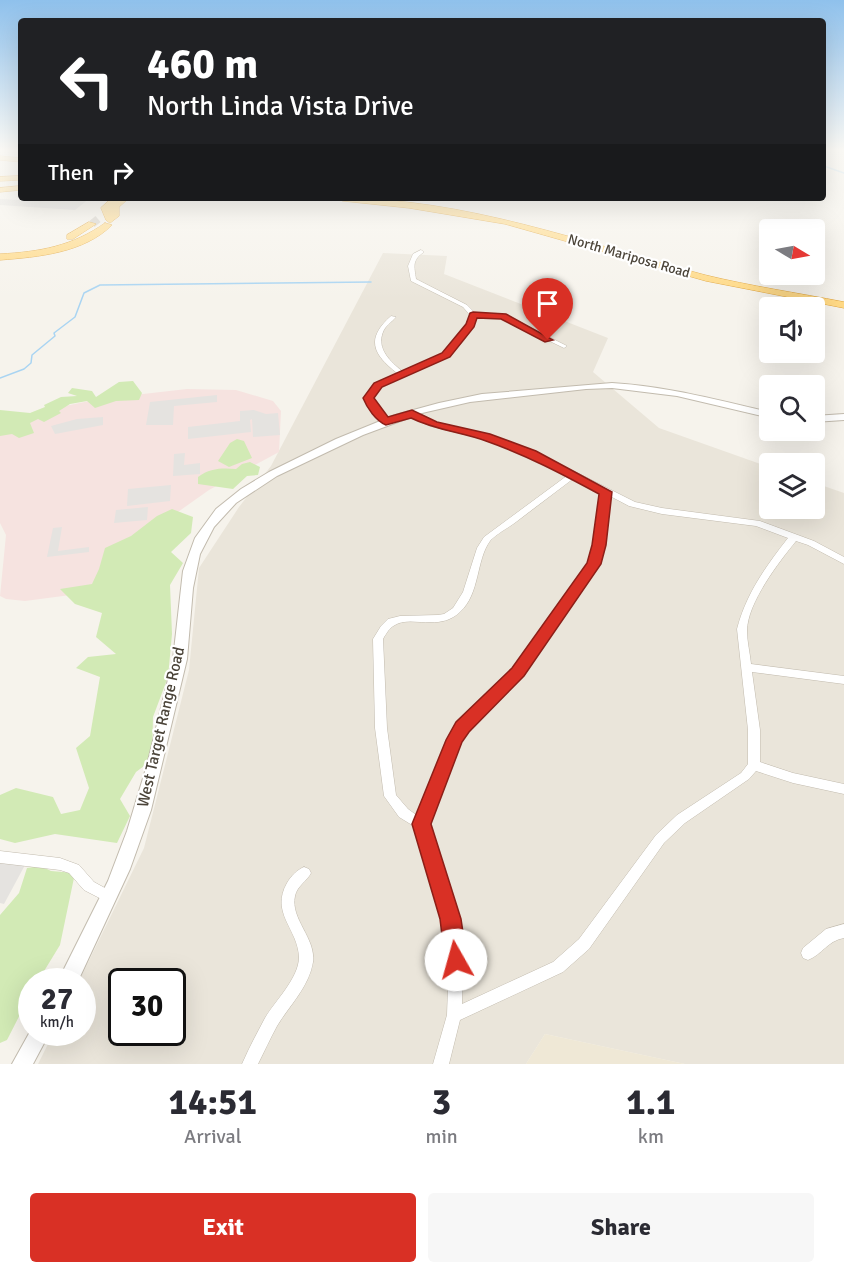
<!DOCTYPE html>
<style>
:root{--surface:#fff;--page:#f7f7f7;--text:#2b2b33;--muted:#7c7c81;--accent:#d93025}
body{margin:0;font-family:Signika,sans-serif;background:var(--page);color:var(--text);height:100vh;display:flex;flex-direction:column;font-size:22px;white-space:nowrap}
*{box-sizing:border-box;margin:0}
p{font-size:20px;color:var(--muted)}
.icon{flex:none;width:33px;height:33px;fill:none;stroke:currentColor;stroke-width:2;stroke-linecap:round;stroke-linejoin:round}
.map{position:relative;height:1064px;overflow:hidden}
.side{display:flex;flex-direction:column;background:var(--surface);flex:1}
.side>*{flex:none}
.banner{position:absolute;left:18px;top:18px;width:808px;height:183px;border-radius:6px;box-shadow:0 6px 24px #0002;background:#202124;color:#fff;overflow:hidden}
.needle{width:39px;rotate:100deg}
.tools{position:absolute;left:759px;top:219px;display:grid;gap:12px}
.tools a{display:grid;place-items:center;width:66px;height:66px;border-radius:6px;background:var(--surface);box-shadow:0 6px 24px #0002;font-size:30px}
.speed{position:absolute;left:18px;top:968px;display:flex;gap:12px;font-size:30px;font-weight:700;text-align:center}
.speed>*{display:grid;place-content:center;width:78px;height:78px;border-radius:50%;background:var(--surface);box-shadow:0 6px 24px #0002;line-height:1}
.speed small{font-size:15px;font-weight:400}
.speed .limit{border:3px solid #111;border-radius:9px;background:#fff;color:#111}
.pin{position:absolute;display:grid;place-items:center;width:51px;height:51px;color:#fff;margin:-62px -26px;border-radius:50% 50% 50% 0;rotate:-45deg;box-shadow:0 0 6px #0007}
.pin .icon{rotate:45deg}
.me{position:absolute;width:66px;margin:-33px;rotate:353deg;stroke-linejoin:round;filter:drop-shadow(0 0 4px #0008)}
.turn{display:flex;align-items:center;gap:21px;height:126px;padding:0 30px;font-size:27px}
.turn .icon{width:78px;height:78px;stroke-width:2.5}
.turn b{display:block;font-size:42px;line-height:51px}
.then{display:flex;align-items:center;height:57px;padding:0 30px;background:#0003;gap:12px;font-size:22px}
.eta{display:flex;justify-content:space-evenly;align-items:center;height:102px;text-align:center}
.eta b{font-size:36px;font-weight:700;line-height:42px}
.action{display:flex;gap:12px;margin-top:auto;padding:12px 30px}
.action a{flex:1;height:69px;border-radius:6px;background:var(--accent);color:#fff;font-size:24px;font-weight:700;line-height:69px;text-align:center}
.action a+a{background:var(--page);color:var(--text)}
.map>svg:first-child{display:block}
.residential{fill:#eae5da;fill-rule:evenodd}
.education{fill:#efe8d6}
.medical{fill:#f6e3e0}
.green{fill:#d2eab5}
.parking{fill:#e5e3e0}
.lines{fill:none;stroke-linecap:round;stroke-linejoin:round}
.stream{stroke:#a9d4f2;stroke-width:1.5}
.trunk-tunnel{stroke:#d4d0c8;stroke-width:8;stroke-dasharray:8 4.5;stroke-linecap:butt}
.minor-casing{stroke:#c2bbae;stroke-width:1}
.tertiary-casing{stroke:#c2bbae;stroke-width:2}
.trunk-casing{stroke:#e0a43c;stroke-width:1}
.minor{fill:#fff;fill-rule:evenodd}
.tertiary{fill:#fff;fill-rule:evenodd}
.trunk{fill:#ffd985;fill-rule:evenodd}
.route{fill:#d93025;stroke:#8d1f18;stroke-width:1.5}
.labels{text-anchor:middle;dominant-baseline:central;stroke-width:4.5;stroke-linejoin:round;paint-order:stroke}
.far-street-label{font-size:14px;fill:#4b4439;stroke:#fff}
.street-label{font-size:16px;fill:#4b4439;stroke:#fff}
</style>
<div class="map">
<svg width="844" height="1064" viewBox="0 0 844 1064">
<rect width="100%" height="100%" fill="#f6f3ec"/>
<!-- residential -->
<path class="residential" d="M383,253L447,256L444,274L608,338L593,372L659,428L769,467L770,508H814L815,483L844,493V1064H685L545,1034L526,1064H38L54,1032H82V981H79L144,848L189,670L199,568L239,507L271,466ZM122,981H172V1032H122Z"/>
<!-- education -->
<path class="education" d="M545,1034L685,1064H526Z"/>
<!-- medical -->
<path class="medical" d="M187,389L236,390L273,401L281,411L279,452L209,490L168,519L101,591L25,601L6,599L0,596L6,535L0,523V434L41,411L99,399Z"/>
<!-- green -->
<path class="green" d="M133,381L142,393L139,400L116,401L95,408L87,401L70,404L59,411L61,413L44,422L38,419L30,423L34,433L19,438L12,434L0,436V410L30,413L45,407L44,405L61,397L77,396L68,393L72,388L92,391L96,397L119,382Z
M237,439L244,441L252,458L229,467L218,461L230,443Z
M250,462L260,467L258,475L247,476L233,489L198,484V477C210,468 222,468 236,469L242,464Z
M172,509L193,517L191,533L171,552L183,563L170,585L172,634L168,677L153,717L152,760L136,772L120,799L130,816L117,843L55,834L15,843L0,839V795L16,788L53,797L61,814L80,810L89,788L76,748L90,736L100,677L76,668L88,657L116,654L96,637L102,613L75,604L60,589L92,584L99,569L105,548L131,536L157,516Z
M41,866L51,871L75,873L60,945L38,981H32L31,993L7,1040L0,1043V915L19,893L27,868Z"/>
<!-- parking -->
<path class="parking" d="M24,198H90L75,210L0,205V199L20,200Z
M217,395V402L174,406L173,425H146L150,402Z
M254,410L266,414L278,413L280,435L253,437L252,419L250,420L251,432L188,439V427L240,421V411Z
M103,417V425L55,434L51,426L77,419Z
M185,453L184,465L200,463V474L173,476L174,454Z
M171,485L170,501L127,506L128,489Z
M148,507L147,520L114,523L116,510Z
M62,527L58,551L89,547V552L47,557L53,528Z
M0,861L25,865L4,904L0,903Z"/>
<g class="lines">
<!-- stream -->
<path class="stream" d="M824,166L844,173
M0,378L24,369L31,363L32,355L55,336L54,333L75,317L84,293L100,285L371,282"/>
<!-- trunk-tunnel -->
<path class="trunk-tunnel" d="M92,224L98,219"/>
<!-- minor casing -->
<g class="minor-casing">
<path id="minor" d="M421,250L424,252C412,260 414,266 416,279L467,305L475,313L505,315L567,346L564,348L562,347L502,318L475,317C473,323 471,329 468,334C447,371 395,365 373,397L376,405L390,422L386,424H383L368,405L365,397L374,385L397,373C372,354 366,338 391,316L396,317C392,322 385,326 383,332C376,349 391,362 402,371C424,363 450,354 462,333C465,327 467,321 470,315L463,307L411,281L408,266L413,254Z
M409,411H415L436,422L489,435L534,451L635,502L662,508L760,521L814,541L844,557V564L808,545L796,541C779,562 747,603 747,631C747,642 750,653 751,664L844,676V684L752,672L760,730V762L793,773L844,784V794L793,783L756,771L749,779L685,823L664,843L589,949L563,972L460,1020L449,1064H433L447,1015L449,960L444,919L417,828L399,817L384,796L375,728L373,639L381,626L388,619L400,616L438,615L444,614L453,608L463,592L477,548L484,537L568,475L528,455L483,439L430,426L409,415ZM574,478L602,492L594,545L589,564L514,669L458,724L448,740L419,817L408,809L396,795L387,728L383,639C386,634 389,628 395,625C411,615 439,632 460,612C480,594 476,560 490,541C496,534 508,528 516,522C535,507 555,493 574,478ZM610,496L629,506L662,514L756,526L788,538C766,566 746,594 737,629L748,730V764L741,773L677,815L656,835L579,939L553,962L462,1004L463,960L458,919L428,824L459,741L466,730L522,675L599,564L604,545Z
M0,851L60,858L79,865L94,882L114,893L116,897L114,901L109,903L84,890L69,873L60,870L0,863Z
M304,867L309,869L311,873C307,881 297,886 295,896C290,919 316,938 313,962C309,987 289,1006 277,1026C270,1039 264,1052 258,1064H242C249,1048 257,1033 265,1018C275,1001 299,978 299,957C298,929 270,913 287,883C291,876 297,870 304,867Z
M844,924V938C827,941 823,954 808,960L803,958L801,953L803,948L826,929Z"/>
</g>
<!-- tertiary casing -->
<g class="tertiary-casing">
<path id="tertiary" d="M612,383C666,386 717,400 770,412V418L677,396L612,388L586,389L470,402L422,413L363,435L277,476L236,503L214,527L200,554L193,588L187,659L151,810L130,869L78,981H58L108,881L127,831L147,765L173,659L183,571L195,538L216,509L241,489L269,472L336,439L395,415L439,403L482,394Z
M844,414V420L814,422V416Z
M32,1028V1032H50L33,1064H12Z"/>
</g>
<!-- trunk casing -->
<g class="trunk-casing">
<path id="trunk" d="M0,156L21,158V162L0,160Z
M21,176V180L0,181V177Z
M21,186V190L0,192V188Z
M112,198H129L119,207V216L110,223L106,220L101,208Z
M339,198C465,198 584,243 705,275C750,286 798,293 844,302V308L706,281L505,224L409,208L343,201Z
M89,222L96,224L73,239H67V235Z
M105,223L112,225C84,253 38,257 0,260V254C39,252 73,246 105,223Z"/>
</g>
<!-- minor -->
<use href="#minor" class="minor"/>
<!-- tertiary -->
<use href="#tertiary" class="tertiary"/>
<!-- trunk -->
<use href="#trunk" class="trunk"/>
</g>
<!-- sky -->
<linearGradient id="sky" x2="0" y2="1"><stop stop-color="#8fc1ec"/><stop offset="0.5" stop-color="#fbfaf6"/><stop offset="1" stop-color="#fbfaf6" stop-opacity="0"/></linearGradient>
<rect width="844" height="299" fill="url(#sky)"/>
<!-- route -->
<path class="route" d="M473,312L506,314L553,340L545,342L501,319L477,318L474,327L450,357L382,387L374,398L388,417L412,410L437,422L490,434L536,451L612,492L606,545L601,564L524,676L469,732L462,742L431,824L461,919L467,960L464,968L456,971L448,968L445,960L440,919L412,824L446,740L456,722L512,668L587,563L592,545L599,494C562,474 526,455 486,441C461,432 435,430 411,418L386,425C376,421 367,408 363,398L374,383L442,353L466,324L470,313Z"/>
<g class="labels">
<!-- far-street labels -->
<g class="far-street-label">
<text transform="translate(629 256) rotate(16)">North Mariposa Road</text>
</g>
<!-- street labels -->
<g class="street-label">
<text transform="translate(161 727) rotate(-77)">West Target Range Road</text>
</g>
</g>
</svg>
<div class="tools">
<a><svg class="needle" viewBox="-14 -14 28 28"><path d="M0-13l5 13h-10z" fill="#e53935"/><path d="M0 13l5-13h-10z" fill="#7c7c81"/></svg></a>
<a><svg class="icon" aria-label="sound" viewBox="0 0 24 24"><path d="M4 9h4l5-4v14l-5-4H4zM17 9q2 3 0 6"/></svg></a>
<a><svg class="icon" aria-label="search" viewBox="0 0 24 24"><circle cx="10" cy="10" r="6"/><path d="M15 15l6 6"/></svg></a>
<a><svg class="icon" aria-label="layers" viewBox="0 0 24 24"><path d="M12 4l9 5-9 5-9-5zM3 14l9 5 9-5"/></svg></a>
</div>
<div class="speed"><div>27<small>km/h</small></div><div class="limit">30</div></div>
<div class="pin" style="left:548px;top:340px;background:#d93025"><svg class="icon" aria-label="arrive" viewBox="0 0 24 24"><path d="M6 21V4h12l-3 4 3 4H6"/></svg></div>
<svg class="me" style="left:456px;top:960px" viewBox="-20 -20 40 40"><circle r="19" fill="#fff"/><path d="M0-13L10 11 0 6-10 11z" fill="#d93025"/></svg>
<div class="banner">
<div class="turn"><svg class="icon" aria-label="left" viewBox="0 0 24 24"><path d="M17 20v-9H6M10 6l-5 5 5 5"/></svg><div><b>460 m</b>North Linda Vista Drive</div></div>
<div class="then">Then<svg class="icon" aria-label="right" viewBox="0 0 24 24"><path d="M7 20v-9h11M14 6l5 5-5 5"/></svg></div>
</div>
</div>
<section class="side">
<div class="eta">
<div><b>14:51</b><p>Arrival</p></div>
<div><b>3</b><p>min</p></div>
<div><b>1.1</b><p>km</p></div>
</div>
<div class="action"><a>Exit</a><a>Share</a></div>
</section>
